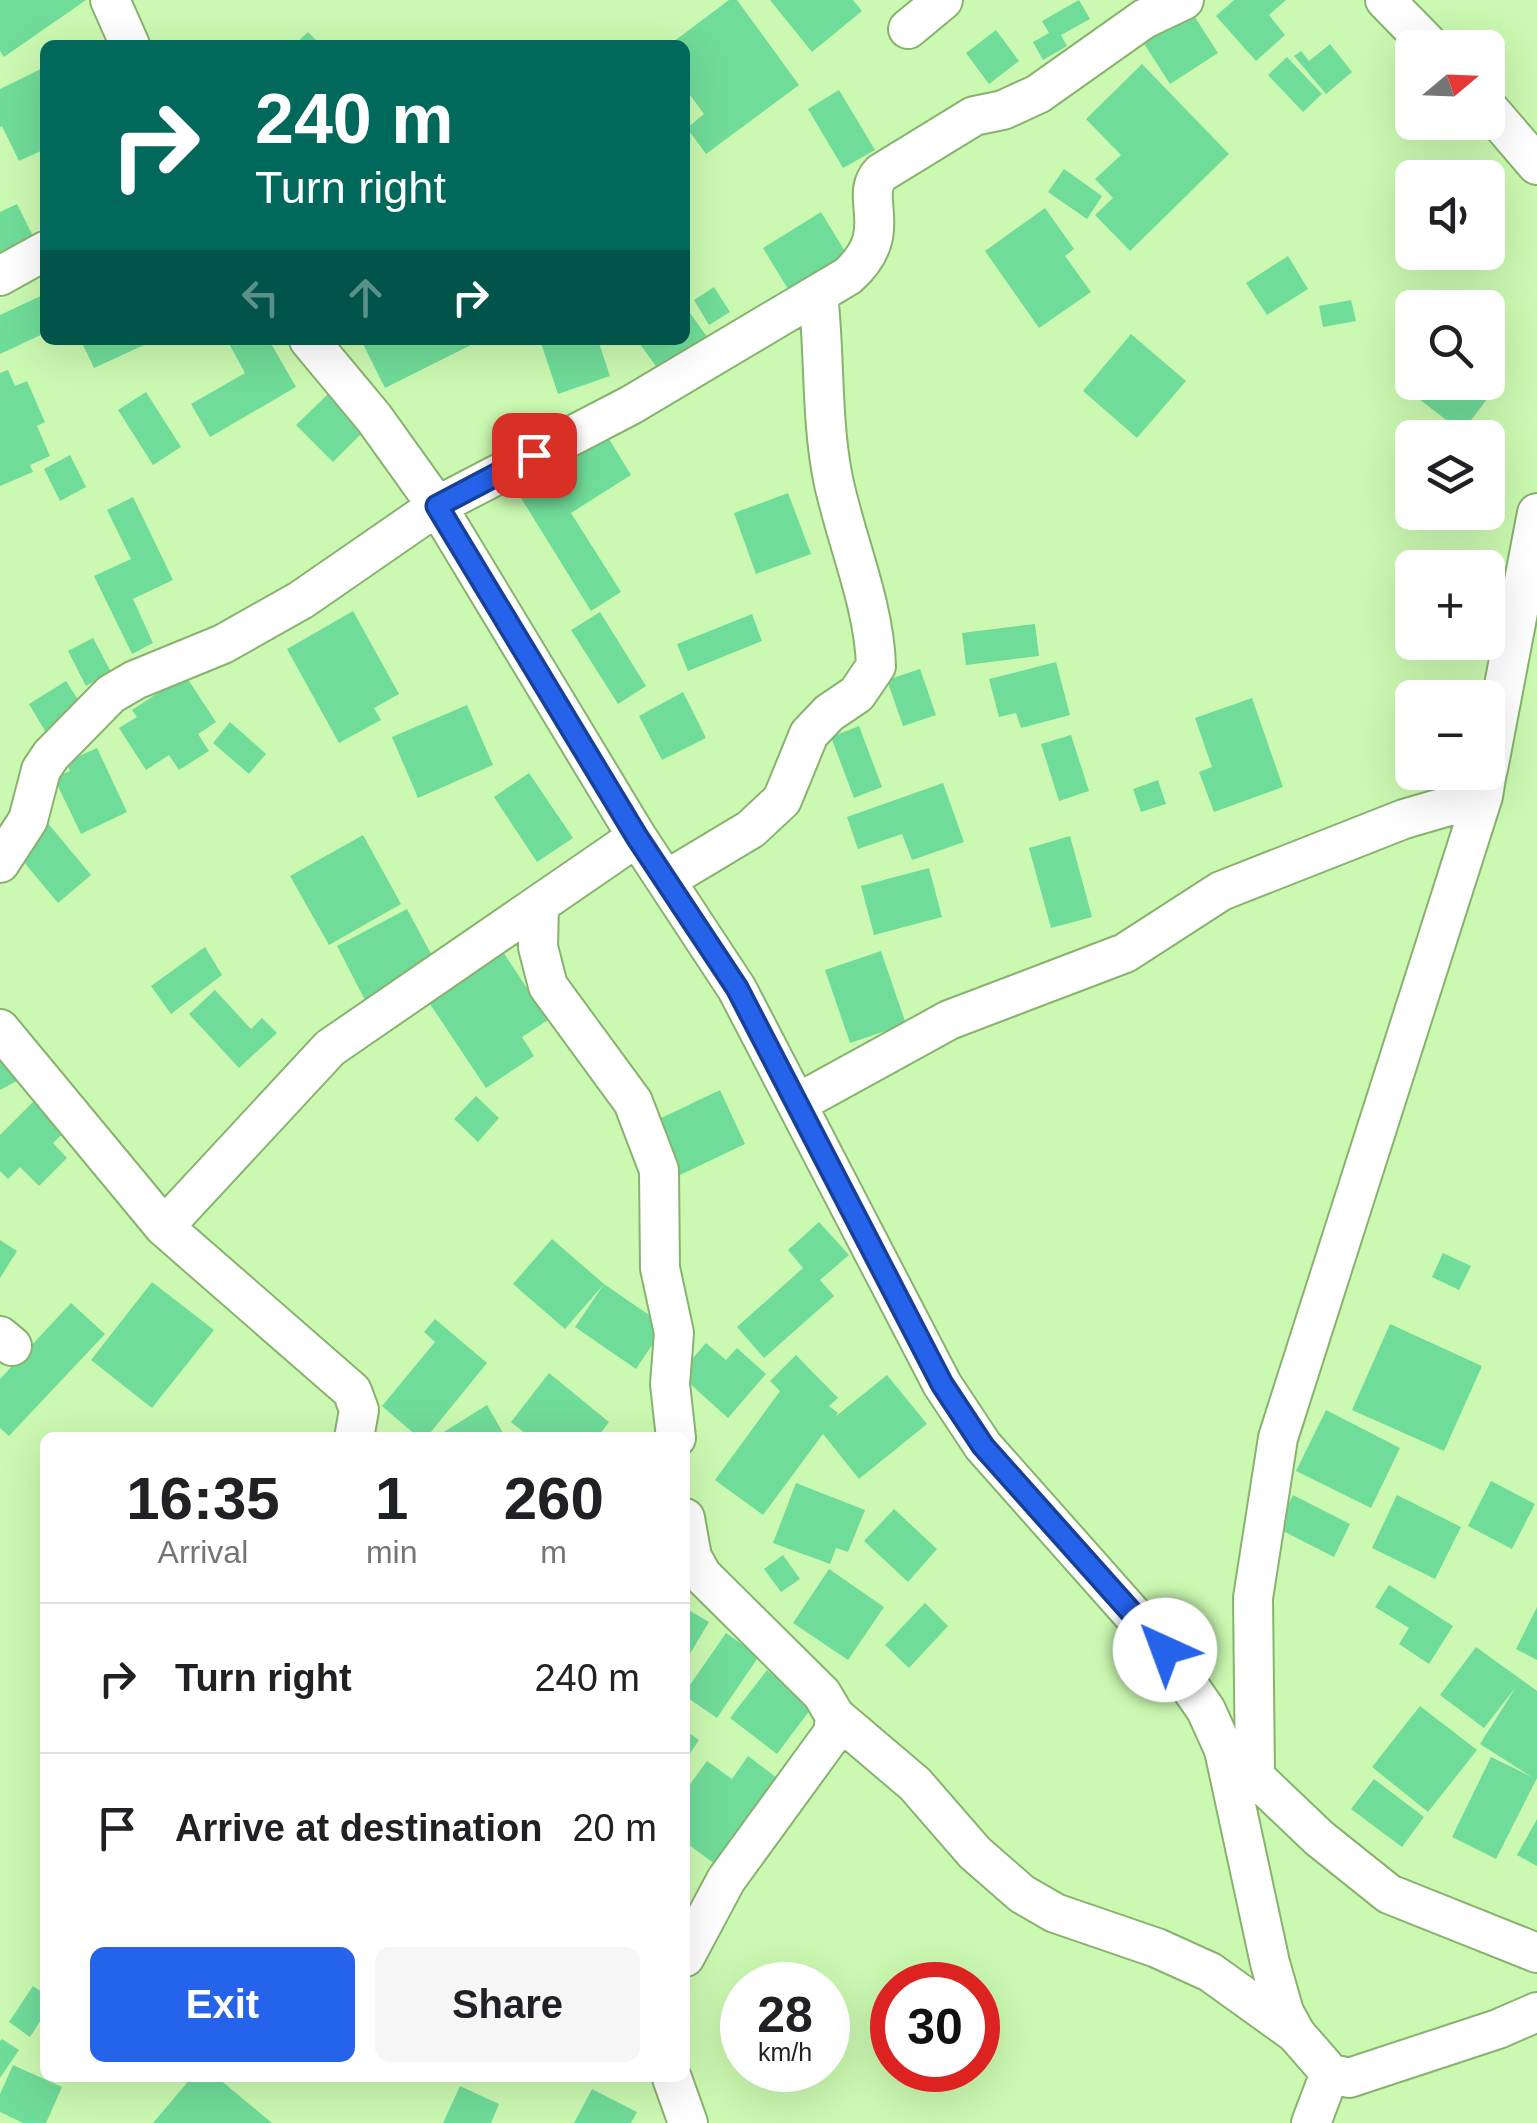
<!DOCTYPE html>
<meta charset="utf-8">
<style>
:root{--surface:#fff;--page:#f6f6f6;--text:#202124;--muted:#757577;--line:#e0e0e0;--accent:#2563eb}
body{margin:0;font-family:Helvetica,sans-serif;background:var(--page);color:var(--text);height:100vh;display:flex;flex-direction:column;font-size:38px;white-space:nowrap}
*{box-sizing:border-box;margin:0}
p{font-size:32px;color:var(--muted)}
.icon{flex:none;width:55px;height:55px;fill:none;stroke:currentColor;stroke-width:2;stroke-linecap:round;stroke-linejoin:round}
.map{position:relative;flex:1;overflow:hidden}
.side{position:absolute;left:40px;top:1432px;width:650px;height:650px;display:flex;flex-direction:column;background:var(--surface);border-radius:15px;box-shadow:0 10px 40px #0002}
.side>*{flex:none}
.hud{position:absolute;left:40px;top:40px;width:650px;height:305px;border-radius:15px;box-shadow:0 10px 40px #0002;background:#00695c;color:#fff;overflow:hidden}
.needle{width:65px;rotate:71deg}
.tools{position:absolute;left:1395px;top:30px;display:grid;gap:20px}
.tools a{display:grid;place-items:center;width:110px;height:110px;border-radius:15px;background:var(--surface);box-shadow:0 10px 40px #0002;font-size:50px}
.speed{position:absolute;left:720px;top:1962px;display:flex;gap:20px;font-size:50px;font-weight:700;text-align:center}
.speed>*{display:grid;place-content:center;width:130px;height:130px;border-radius:50%;background:var(--surface);box-shadow:0 10px 40px #0002;line-height:1}
.speed small{font-size:25px;font-weight:400}
.speed .limit{border:15px solid #d22;background:#fff;color:#111}
.pin{position:absolute;display:grid;place-items:center;width:85px;height:85px;color:#fff;margin:-42px;border-radius:20px;box-shadow:0 5px 15px #0006}
.me{position:absolute;width:110px;margin:-55px;rotate:317deg;stroke-linejoin:round;filter:drop-shadow(0 0 8px #0008)}
.turn{display:flex;align-items:center;gap:35px;height:210px;padding:0 50px;font-size:45px}
.turn .icon{width:130px;height:130px;stroke-width:2.5}
.turn b{display:block;font-size:70px;line-height:85px}
.lanes{display:flex;align-items:center;height:95px;padding:0 50px;background:#0003;justify-content:center;gap:50px;direction:ltr}
.lanes .off{opacity:.35}
.eta{display:flex;justify-content:space-evenly;align-items:center;height:170px;text-align:center}
.eta b{font-size:60px;font-weight:800;line-height:70px}
.button{display:flex;gap:20px;margin-top:auto;padding:20px 50px}
.button a{flex:1;height:115px;border-radius:15px;background:var(--accent);color:#fff;font-size:40px;font-weight:800;line-height:115px;text-align:center}
.button a+a{background:var(--page);color:var(--text)}
ul{padding:0;list-style:none}
li{display:flex;align-items:center;gap:30px;height:150px;padding:0 50px;border-top:2px solid var(--line)}
li div{flex:1}
li b{display:block;font-size:38px}
li em{font-style:normal}
.map>svg:first-child{display:block}
.building{fill:#70dc99}
.lines{fill:none;stroke-linecap:round;stroke-linejoin:round}
.minor-casing{stroke:#87b36e;stroke-width:42}
.minor{stroke:#fff;stroke-width:38}
.route-casing{stroke:#184099;stroke-width:25}
.route{stroke:#2563eb;stroke-width:18}
</style>
<div class="map">
<svg width="1537" height="2123" viewBox="0 0 1537 2123">
<rect width="100%" height="100%" fill="#cbf9b1"/>
<!-- building -->
<path class="building" d="M0,0H86L4,57L0,51Z
M729,0H737L799,85L706,154L687,128L704,114L685,88V45H669Z
M770,0H853L862,11L812,52Z
M1079,0L1090,19L1061,35L1067,46L1043,60L1033,42L1049,33L1042,21Z
M1234,0H1286L1269,15L1285,35L1256,61L1216,16Z
M1189,8L1218,53L1170,84L1141,39Z
M996,30L1019,61L989,84L966,53Z
M308,32L321,45H294Z
M1330,44L1352,72L1326,94L1294,56L1301,51L1309,61Z
M1287,57L1322,94L1303,112L1268,75Z
M1142,64L1229,154L1130,251L1095,215L1113,198L1095,179L1121,155L1086,119Z
M45,67V149L19,161L2,126L0,127V89Z
M839,90L875,150L843,168L808,109Z
M1064,169L1102,196L1087,219L1048,192Z
M17,204L37,244L0,263V212Z
M1045,208L1074,249L1065,256L1091,292L1039,328L985,251Z
M821,212L849,258L791,294L763,248Z
M1288,256L1308,289L1267,315L1246,283Z
M714,287L730,312L709,325L694,300Z
M45,294V333L0,354V315Z
M1351,300L1356,321L1323,327L1319,306Z
M685,306L713,345L666,380L637,340H685Z
M1131,334L1186,381L1137,438L1083,391Z
M93,340H155L94,368L83,345Z
M227,340H269L296,387L210,437L191,404L245,373Z
M361,340H481L385,388Z
M540,340H598L610,376L558,394Z
M1412,363V382H1488V380L1497,386L1462,432L1398,383Z
M8,370L15,386L27,381L45,422L37,426L50,456L30,465L33,472L0,486V373Z
M146,392L181,447L153,465L118,410Z
M328,394L364,431L333,462L296,425Z
M603,429L631,475L571,513L621,592L591,611L513,485Z
M70,455L86,487L60,501L44,469Z
M788,493L811,554L756,574L734,513Z
M133,497L173,580L133,599L153,643L132,654L94,576L131,559L107,510Z
M353,611L399,694L374,708L381,720L339,743L287,649Z
M600,612L646,686L618,704L571,630Z
M752,614L762,641L688,671L677,644Z
M1035,624L1039,656L966,665L962,633Z
M93,638L111,672L86,686L68,651Z
M1056,662L1070,715L1021,728L1016,713L999,717L989,679Z
M920,669L936,715L903,726L887,680Z
M185,675L216,722L198,734L209,751L179,770L169,755L146,770L119,728L137,717L132,710Z
M66,681L86,712L48,736L29,704Z
M683,692L706,738L662,760L639,716Z
M1252,698L1283,787L1214,812L1199,772L1212,767L1195,718Z
M467,705L493,765L418,798L392,737Z
M230,722L266,754L249,774L213,743Z
M859,726L882,787L854,798L831,737Z
M1071,735L1089,791L1059,801L1041,744Z
M97,748L127,812L81,834L54,778L70,771L66,762Z
M529,773L573,838L537,862L494,797Z
M1158,780L1166,804L1141,812L1133,789Z
M943,783L964,842L912,860L902,834L858,849L847,817Z
M46,821L91,875L58,903L13,849Z
M363,835L401,904L329,945L290,876Z
M1070,836L1092,917L1051,928L1029,848Z
M929,868L942,917L874,935L861,886Z
M407,909L437,965L366,1002L337,946Z
M205,947L222,975L171,1014L151,986Z
M881,951L906,1024L850,1043L825,970Z
M503,952L548,1020L522,1037L534,1056L486,1088L428,1001Z
M215,990L251,1029L262,1018L277,1033L239,1068L189,1014Z
M0,1060L17,1081L0,1090Z
M720,1090L745,1144L680,1175L655,1121Z
M42,1093L72,1125L53,1143L67,1158L39,1186L20,1167L8,1179L0,1171V1135Z
M476,1096L499,1118L478,1142L454,1119Z
M819,1222L849,1255L820,1280L834,1296L764,1358L737,1327L803,1268L788,1250Z
M552,1239L604,1284L665,1326L636,1369L575,1327L604,1284L565,1329L513,1284Z
M0,1240L17,1251L0,1278Z
M1443,1253L1471,1266L1459,1290L1432,1277Z
M152,1282L214,1330L152,1408L91,1360Z
M71,1303L105,1334L9,1436L0,1428V1379Z
M435,1319L487,1363L426,1438H419L382,1406L435,1342L424,1332Z
M1390,1324L1482,1366L1444,1451L1352,1410Z
M706,1343L726,1360L737,1348L766,1374L728,1418L679,1374Z
M796,1355L838,1398L829,1406L838,1413L835,1417L887,1375L927,1424L859,1479L823,1434L763,1515L715,1480L780,1391L770,1381Z
M549,1373L609,1422L597,1438H531L511,1422Z
M487,1405L506,1438H434Z
M1326,1410L1400,1448L1371,1508L1296,1471Z
M1491,1481L1535,1504L1512,1549L1468,1526Z
M796,1483L865,1510L848,1552L836,1548L830,1564L773,1543Z
M1293,1495L1350,1524L1334,1557L1277,1528Z
M1397,1495L1461,1527L1435,1579L1372,1548Z
M894,1509L937,1549L908,1582L864,1541Z
M783,1555L800,1579L781,1592L764,1569Z
M829,1569L884,1607L848,1660L793,1623Z
M1389,1585L1453,1626L1429,1664L1399,1644L1409,1628L1375,1607Z
M925,1603L948,1626L909,1668L885,1645Z
M1537,1607V1660L1516,1649Z
M685,1608L709,1622L685,1662Z
M726,1633L759,1656L717,1718L685,1696V1692Z
M1476,1647L1537,1691V1778L1496,1859L1452,1837L1491,1757L1532,1777L1480,1744L1516,1687L1484,1728L1440,1695Z
M767,1670L813,1706L777,1754L730,1718Z
M1420,1706L1477,1750L1428,1812L1372,1767Z
M685,1730L699,1740L685,1761Z
M748,1756L781,1781L719,1867L685,1842V1791L707,1761L732,1779Z
M1374,1779L1424,1817L1402,1847L1351,1809Z
M1537,1819V1866L1517,1855Z
M33,1986L45,1994V2014L30,2037L9,2022Z
M2,2039L19,2050L0,2078V2041Z
M13,2065L62,2087L46,2123H23L0,2112V2094Z
M191,2078H218L272,2123H153Z
M460,2086L499,2104L491,2123H443Z
M592,2089L637,2112L631,2123H574Z"/>
<g class="lines">
<!-- minor casing -->
<g class="minor-casing">
<path id="minor" d="M110,0L130,45
M1385,0L1432,48
M908,29L943,0
M1488,108L1537,165
M0,276L45,251
M309,340L374,418L437,506L637,837L737,989L942,1384L983,1446L1165,1651L1206,1710L1224,1750L1270,1963L1284,2012L1296,2034L1330,2073L1349,2078L1498,2029L1537,2012
M1488,769L1537,513
M0,863L28,820L41,770L51,755L111,694L135,680L223,644L301,600L437,506L631,405L848,276C898,231 857,198 881,173L974,116L1003,110L1038,94L1144,19L1184,0
M666,880L751,829L782,800L809,734L829,713L857,694L876,666C874,603 846,541 833,479C821,419 825,355 818,294
M539,905L538,947L548,986L633,1102L659,1170L660,1268L674,1333L670,1384L676,1438
M0,1029L164,1227L352,1391L359,1410L354,1438
M798,1103L949,1020L1125,953L1221,891L1404,819L1483,796
M164,1227L330,1048L637,837
M0,1336L12,1346
M685,1518L692,1557L702,1575L822,1694L835,1716L833,1733L726,1880L685,1957
M835,1716L915,1784L975,1853L1022,1894L1055,1913L1157,1948L1210,1972L1295,2033
M1234,1757L1319,1838L1389,1894L1537,1953
M1255,1774L1253,1598L1278,1438L1483,796L1487,772
M672,2078L688,2123
M1311,2123L1330,2073"/>
</g>
<!-- minor -->
<use href="#minor" class="minor"/>
</g>
<g class="lines">
<!-- route casing -->
<g class="route-casing">
<path id="route" d="M534,455L437,506L637,837L737,988L942,1384L983,1446L1165,1650"/>
</g>
<!-- route -->
<use href="#route" class="route"/>
</g>
</svg>
<div class="tools">
<a><svg class="needle" viewBox="-14 -14 28 28"><path d="M0-13l5 13h-10z" fill="#e53935"/><path d="M0 13l5-13h-10z" fill="#757577"/></svg></a>
<a><svg class="icon" aria-label="sound" viewBox="0 0 24 24"><path d="M4 9h4l5-4v14l-5-4H4zM17 9q2 3 0 6"/></svg></a>
<a><svg class="icon" aria-label="search" viewBox="0 0 24 24"><circle cx="10" cy="10" r="6"/><path d="M15 15l6 6"/></svg></a>
<a><svg class="icon" aria-label="layers" viewBox="0 0 24 24"><path d="M12 4l9 5-9 5-9-5zM3 14l9 5 9-5"/></svg></a>
<a>+</a>
<a>−</a>
</div>
<div class="speed"><div>28<small>km/h</small></div><div class="limit">30</div></div>
<div class="pin" style="left:534px;top:455px;background:#d93025"><svg class="icon" aria-label="arrive" viewBox="0 0 24 24"><path d="M6 21V4h12l-3 4 3 4H6"/></svg></div>
<svg class="me" style="left:1165px;top:1650px" viewBox="-20 -20 40 40"><circle r="19" fill="#fff"/><path d="M0-13L10 11 0 6-10 11z" fill="#2563eb"/></svg>
<div class="hud">
<div class="turn"><svg class="icon" aria-label="right" viewBox="0 0 24 24"><path d="M7 20v-9h11M14 6l5 5-5 5"/></svg><div><b>240 m</b>Turn right</div></div>
<div class="lanes"><svg class="icon off" aria-label="left" viewBox="0 0 24 24"><path d="M17 20v-9H6M10 6l-5 5 5 5"/></svg><svg class="icon off" aria-label="ahead" viewBox="0 0 24 24"><path d="M12 20V5M6 11l6-6 6 6"/></svg><svg class="icon" aria-label="right" viewBox="0 0 24 24"><path d="M7 20v-9h11M14 6l5 5-5 5"/></svg></div>
</div>
<section class="side">
<div class="eta">
<div><b>16:35</b><p>Arrival</p></div>
<div><b>1</b><p>min</p></div>
<div><b>260</b><p>m</p></div>
</div>
<ul>
<li><svg class="icon" aria-label="right" viewBox="0 0 24 24"><path d="M7 20v-9h11M14 6l5 5-5 5"/></svg><div><b>Turn right</b></div><em>240 m</em></li>
<li><svg class="icon" aria-label="arrive" viewBox="0 0 24 24"><path d="M6 21V4h12l-3 4 3 4H6"/></svg><div><b>Arrive at destination</b></div><em>20 m</em></li>
</ul>
<div class="button"><a>Exit</a><a>Share</a></div>
</section>
</div>
